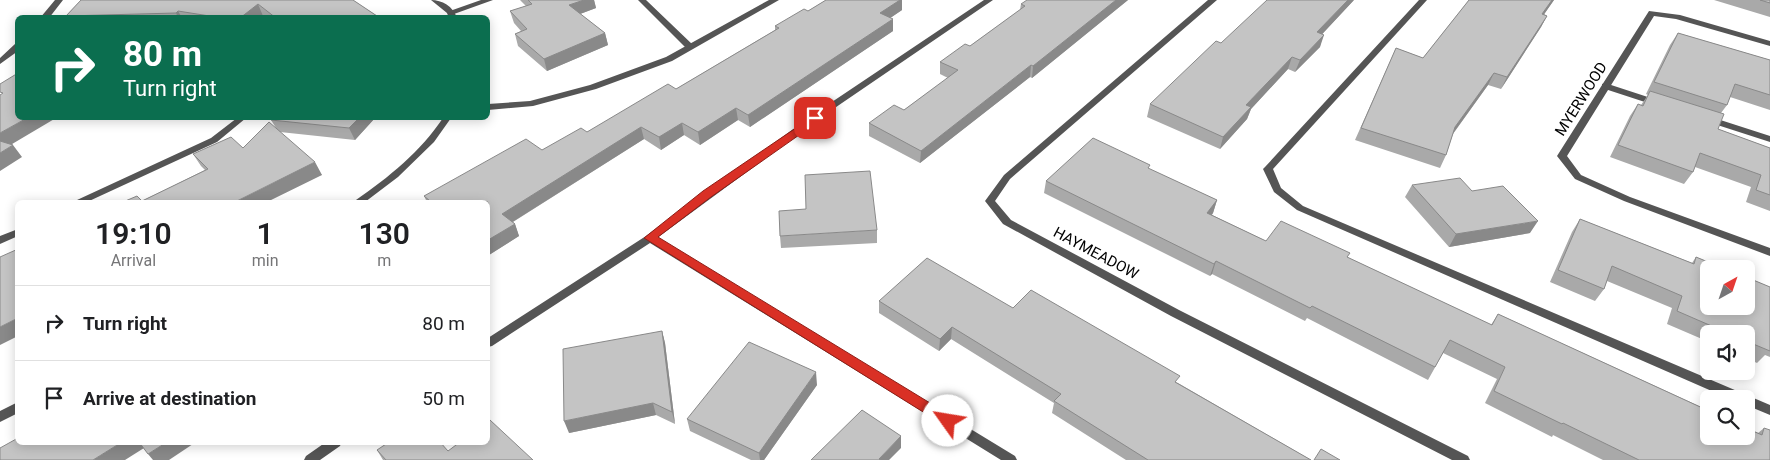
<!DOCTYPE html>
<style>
:root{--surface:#fff;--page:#f2f2f2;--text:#202124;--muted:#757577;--line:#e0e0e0}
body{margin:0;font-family:Roboto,sans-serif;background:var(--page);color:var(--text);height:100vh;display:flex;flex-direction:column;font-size:19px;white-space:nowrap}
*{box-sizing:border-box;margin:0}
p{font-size:16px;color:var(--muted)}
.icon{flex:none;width:28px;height:28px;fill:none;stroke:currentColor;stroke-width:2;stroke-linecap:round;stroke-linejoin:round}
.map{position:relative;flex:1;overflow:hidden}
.panel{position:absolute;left:15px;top:200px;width:475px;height:245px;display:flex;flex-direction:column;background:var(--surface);border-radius:8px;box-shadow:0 2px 12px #0003}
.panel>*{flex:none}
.top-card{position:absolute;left:15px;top:15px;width:475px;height:105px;border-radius:8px;box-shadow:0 2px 12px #0003;background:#0b6e4f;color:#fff;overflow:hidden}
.needle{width:32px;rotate:40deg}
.tools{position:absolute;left:1700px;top:260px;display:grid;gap:10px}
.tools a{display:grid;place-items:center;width:55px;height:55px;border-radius:8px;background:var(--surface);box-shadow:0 2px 12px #0003;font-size:25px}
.pin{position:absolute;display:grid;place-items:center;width:42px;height:42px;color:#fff;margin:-21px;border-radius:10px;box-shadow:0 2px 8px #0006}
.me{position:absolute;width:55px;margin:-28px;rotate:302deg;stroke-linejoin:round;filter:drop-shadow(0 0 4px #0008)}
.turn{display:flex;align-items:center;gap:18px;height:105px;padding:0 25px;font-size:22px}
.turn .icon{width:65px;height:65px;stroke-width:2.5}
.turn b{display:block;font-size:35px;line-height:42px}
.eta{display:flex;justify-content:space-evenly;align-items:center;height:85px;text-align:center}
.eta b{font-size:30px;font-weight:600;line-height:35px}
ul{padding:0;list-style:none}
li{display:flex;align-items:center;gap:15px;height:75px;padding:0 25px;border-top:1px solid var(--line)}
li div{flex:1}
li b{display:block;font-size:19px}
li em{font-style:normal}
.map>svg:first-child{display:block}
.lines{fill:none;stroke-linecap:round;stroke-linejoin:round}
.service{fill:#555;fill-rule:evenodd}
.minor{fill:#555;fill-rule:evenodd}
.wall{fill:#a9a9a9}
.shaded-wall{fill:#898989}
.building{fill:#c4c4c4;stroke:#898989}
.route{fill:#d93025;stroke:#8d1f18}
.labels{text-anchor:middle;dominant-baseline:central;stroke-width:4.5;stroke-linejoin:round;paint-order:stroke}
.street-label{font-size:15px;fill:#000;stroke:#fff}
</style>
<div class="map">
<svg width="1770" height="460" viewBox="0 0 1770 460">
<rect width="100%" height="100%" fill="#fff"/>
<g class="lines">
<!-- service -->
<path class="service" d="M481,0H493L454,14H448L447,12Z
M638,0H646L693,45V49H687Z
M984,0H993L820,118L657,238L1015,456L1017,460H1001L650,243L492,346L488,347V338L646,236L814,114Z
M1419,0H1427L1273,169L1281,188L1303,206L1770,405V415L1746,405V399H1730L1297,210L1274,192L1263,169L1265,167Z
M1605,83L1660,101L1661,103L1660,105H1654L1602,88V84Z
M1708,116L1770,136V142L1705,121L1704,119Z
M237,118H246L217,142L87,202H75L77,200L211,138Z
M18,229V236L0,244V236Z
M326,442H342L340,446L320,460H304L306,456Z"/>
<!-- minor -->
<path class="minor" d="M55,0H63L49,18H40Z
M431,0C442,0 453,6 457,18H449L447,13Z
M769,0H779L672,61L596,89L533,106L488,110V104L530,101L590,85L666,57Z
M1208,0H1217L1010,179L995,201L1011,220L1179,310L1468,456L1470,460H1452L1171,316L1003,224L985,201L1004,175Z
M1649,11L1680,15L1770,41V46L1676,19L1654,16L1567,156L1581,175L1630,197L1770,248V256L1624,201L1575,179L1557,156Z
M15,44H18V51L0,64V58Z
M443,118H451L434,142L398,177L365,202H354L356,200C388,178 421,151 443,118Z
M18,402V413L0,422V411Z"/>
</g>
<!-- wall -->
<path class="wall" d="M81,0H353L380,18H266L263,16L261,18H67L66,16Z
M520,0H594L596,8L580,14L605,33L608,45L547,71L518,46L515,34L521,31L514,23L510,11L526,6Z
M826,0H902V10L890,18L893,31L750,127L738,120L700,145L684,135L661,150L644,139L513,222L515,224L519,236L489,255L488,254V202H427L424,196L542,150L587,132L676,89L775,30V26L808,11Z
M1128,0L1032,78L1030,77L920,163L869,136V123L904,110L948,78L940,74V62L970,46L1020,10L1021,4Z
M1354,0L1322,34L1320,47L1295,72L1288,69L1251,109L1247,119L1220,149L1147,117L1150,104L1221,43Z
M1469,0H1554L1544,14L1547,16L1541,27L1501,89L1488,85L1453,134L1446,155L1440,168L1355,140L1396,48L1423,58Z
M1714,0H1770V17Z
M1678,33L1770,60V110L1730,97L1727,105L1721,113L1718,129L1770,148V211L1746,202L1751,187L1695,167L1693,172L1684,184L1610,157L1630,116L1638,104L1641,105L1648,95L1646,94L1670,45Z
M375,118L355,140L280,132L322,175L142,201L205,170L201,166L193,154L243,148L276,128L271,120Z
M1149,169L1217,200L1213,213L1212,215L1266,241L1350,253L1347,257L1491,325L1498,314L1758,433L1764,428L1770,460H1603L1553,435L1552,437L1485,403L1497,379L1443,353L1428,380L1307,318L1305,321L1212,274L1210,276L1044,193L1046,181Z
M1412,185L1472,191L1530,233L1449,247L1405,197Z
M1580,219L1692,263L1696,257L1770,287V357L1765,355L1757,363L1746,358V334H1709V342L1667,324L1672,308L1607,281L1604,289L1595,301L1550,282L1572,232Z
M877,230V243L781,248L780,236Z
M879,301L1013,308L1178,383L1311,460H1126L1052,413L1054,403L951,339L939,351L879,313Z
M662,331L665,343L675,424L656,415L569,433Z
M817,385L764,460H751L690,431L687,419Z
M377,450L448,451L533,460H383Z"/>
<!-- shaded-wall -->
<path class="shaded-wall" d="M584,0H594L596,8L572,17L569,5Z
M900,0H902V10L880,25V13Z
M1116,0H1128L1032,78L1033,66Z
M1348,0H1354L1313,44L1317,32Z
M1552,0H1554L1536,26L1542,14Z
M258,4L263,16L261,18H240Z
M178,11L182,18H178L176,13Z
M1547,16L1541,27L1501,89L1507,77Z
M893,19V31L750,127L748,115Z
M605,33L608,45L547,71L544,59Z
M1324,35L1320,47L1295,72L1300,60Z
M1292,57L1288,69L1251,109L1247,119L1220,149L1223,137L1246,105Z
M1031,65L1030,77L920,163L921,151Z
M1494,73L1488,85L1449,139L1455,127Z
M736,108L738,120L700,145L698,132Z
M27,118H56L2,150L0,147V133Z
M359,118H375L355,140L349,128Z
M682,123L684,135L661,150L659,137Z
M641,127L644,139L506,226L502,214Z
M13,145L22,157L0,171V153Z
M315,162L322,175L267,202H235Z
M1217,200L1213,213L1203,225L1207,213Z
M1538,221L1530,233L1449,247L1456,234Z
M515,224L519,236L489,255L488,252V240Z
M1216,261L1212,274L1210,276L1214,264Z
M18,318V336L0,345V327Z
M952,327L951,339L939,351L940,339Z
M662,331L665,343L675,424L672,412Z
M816,372L817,385L764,460H760L759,453Z
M653,403L656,415L569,433L564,421Z
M901,436V448L889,460H879V459Z
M122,442H140L144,448L125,460H93Z
M167,442H196L169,460H153L148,454Z"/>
<!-- building -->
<path class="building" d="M81,0H353L380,18H276L258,4L240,18H222L178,11L176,13L66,16Z
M528,0H584L569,5L605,33L544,59L515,34L527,29L510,11L532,4Z
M826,0H900L880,13L893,19L748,115L736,108L698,132L682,123L659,137L641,127L502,214L515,224L488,240V202H427L430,201L424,196L526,139L542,150L581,128L587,132L668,84L676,89L779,28L775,26L804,9L808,11Z
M1027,0H1116L1033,66L1031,65L921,151L869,123L894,105L904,110L958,70L940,62L965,44L970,46L1025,6L1021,4Z
M1267,0H1348L1317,32L1324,35L1300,60L1292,57L1246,105L1251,107L1223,137L1150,104L1216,41L1221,43Z
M1469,0H1552L1542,14L1547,16L1507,77L1494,73L1455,127L1446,155L1361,128L1396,48L1423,58Z
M1760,0H1770V3Z
M1678,33L1770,60V95L1735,84L1727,105L1654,82Z
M18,73V118H27L0,133V95L3,93L0,92V84Z
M1650,91L1724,114L1718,129L1770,148V195L1756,190L1761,175L1700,153L1693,172L1618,145L1638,104L1643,106Z
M273,118H359L349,128L271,120Z
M269,122L315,162L235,202H123L137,196L142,201L208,169L193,154L231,137L243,148Z
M1093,138L1150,165L1148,168L1217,200L1207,213L1266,241L1281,221L1350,253L1347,257L1492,325L1498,314L1709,411V436H1746V428L1762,435L1764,428L1770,430V460H1639L1563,423L1562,424L1494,391L1505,367L1450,340L1435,367L1312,306L1310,308L1216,261L1214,264L1046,181Z
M0,141L13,145L0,153Z
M870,171L877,230L780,236L779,211L806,209L805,175Z
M1460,178L1472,191L1503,186L1538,221L1456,234L1412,185Z
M1580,219L1694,264L1696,257L1725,269H1709V306H1746V277L1770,287V351L1746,341V334H1730L1677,311L1682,296L1612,266L1604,289L1558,270Z
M18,249V318L0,327V257Z
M927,258L1013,308L1031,290L1180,376L1175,382L1311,460H1148L1054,401L1061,394L952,327L940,339L879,301Z
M662,331L672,412L653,403L564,421L563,349Z
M749,342L816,372L759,453L687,419Z
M862,410L901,436L879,459L881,460H811Z
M490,420L533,460H386L377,450L389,442H440L448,451L460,442H488V422Z
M18,438V442H122L93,460H0V448Z
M139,442H167L148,454Z
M1321,449L1340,460H1314Z"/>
<!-- route -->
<path class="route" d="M815,115L819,116V121L711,197L658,237L953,417L955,421L953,425H944L644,238L703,191Z"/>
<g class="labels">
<!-- street labels -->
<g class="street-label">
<text transform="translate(1581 99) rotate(-58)">MYERWOOD</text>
<text transform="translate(1096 253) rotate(28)">HAYMEADOW</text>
</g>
</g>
</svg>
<div class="tools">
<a><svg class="needle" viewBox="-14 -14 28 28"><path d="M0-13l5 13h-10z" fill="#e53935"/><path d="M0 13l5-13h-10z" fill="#757577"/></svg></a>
<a><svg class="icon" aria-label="sound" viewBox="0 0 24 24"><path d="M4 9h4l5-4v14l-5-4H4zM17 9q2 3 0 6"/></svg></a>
<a><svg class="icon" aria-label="search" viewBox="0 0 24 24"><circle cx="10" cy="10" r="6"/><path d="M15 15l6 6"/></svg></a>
</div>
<div class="pin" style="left:815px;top:118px;background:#d93025"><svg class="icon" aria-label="arrive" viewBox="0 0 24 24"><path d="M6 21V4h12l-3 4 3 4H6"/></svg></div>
<svg class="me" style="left:948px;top:421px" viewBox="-20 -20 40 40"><circle r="19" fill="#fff"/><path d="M0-13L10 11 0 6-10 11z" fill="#d93025"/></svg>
<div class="top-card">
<div class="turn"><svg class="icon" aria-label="right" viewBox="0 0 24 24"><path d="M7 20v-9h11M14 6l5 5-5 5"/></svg><div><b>80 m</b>Turn right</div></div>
</div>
<section class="panel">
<div class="eta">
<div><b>19:10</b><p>Arrival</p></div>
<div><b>1</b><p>min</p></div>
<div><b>130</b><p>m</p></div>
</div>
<ul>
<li><svg class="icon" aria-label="right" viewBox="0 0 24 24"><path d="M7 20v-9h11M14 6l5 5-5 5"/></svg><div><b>Turn right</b></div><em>80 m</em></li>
<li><svg class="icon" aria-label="arrive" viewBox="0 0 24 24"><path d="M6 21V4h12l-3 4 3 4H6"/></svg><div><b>Arrive at destination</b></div><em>50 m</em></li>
</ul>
</section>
</div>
